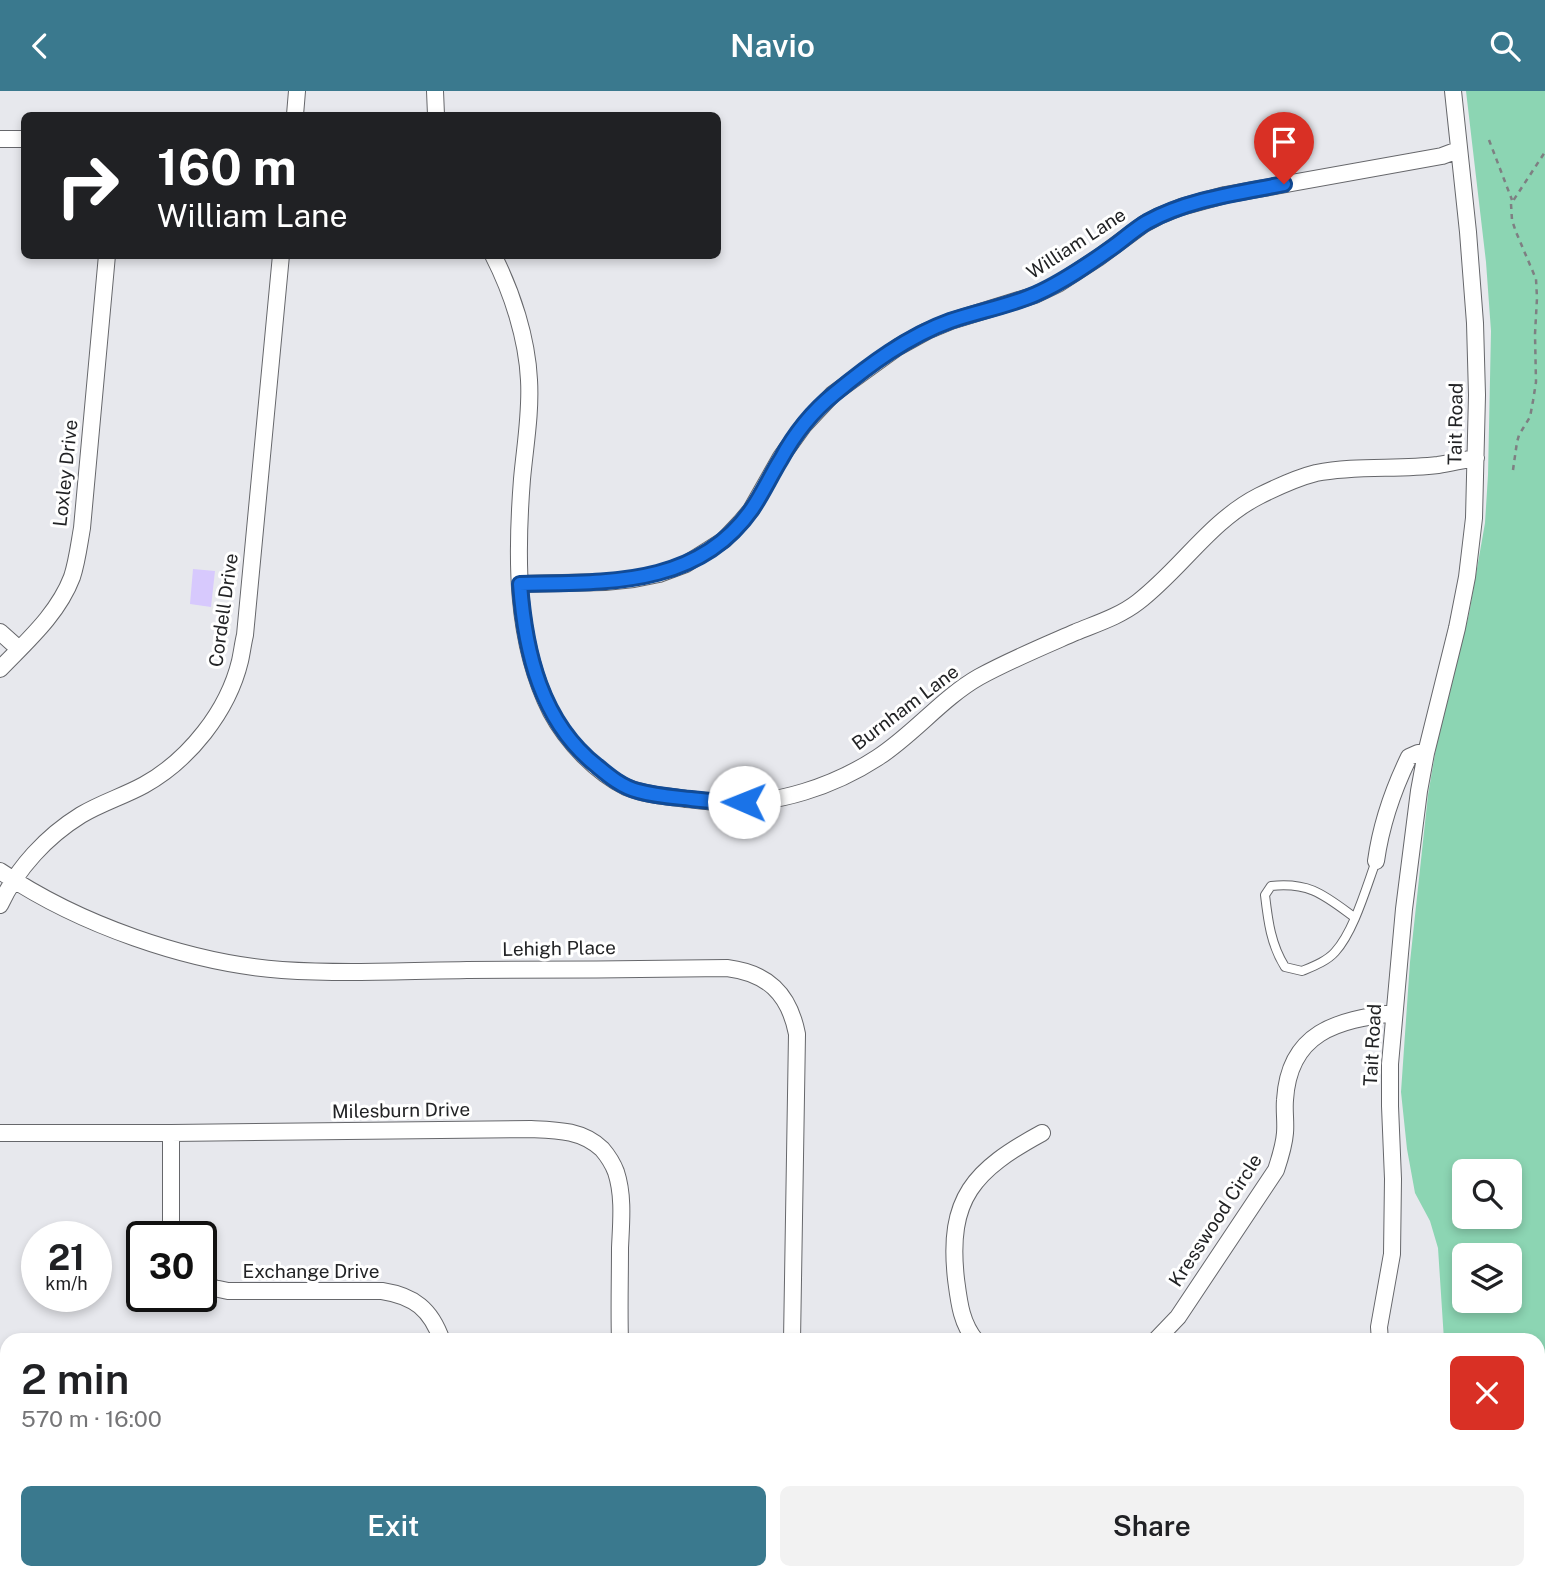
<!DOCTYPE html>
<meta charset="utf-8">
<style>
:root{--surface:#fff;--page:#f2f2f2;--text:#202124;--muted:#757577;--accent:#3a798e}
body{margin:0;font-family:"Public Sans",sans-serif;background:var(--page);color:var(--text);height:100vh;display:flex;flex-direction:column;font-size:26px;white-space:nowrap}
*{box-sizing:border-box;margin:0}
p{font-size:23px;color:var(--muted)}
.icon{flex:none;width:38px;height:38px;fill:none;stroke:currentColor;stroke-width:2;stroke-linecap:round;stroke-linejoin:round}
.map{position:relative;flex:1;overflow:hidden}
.sheet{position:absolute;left:0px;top:1242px;width:1545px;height:247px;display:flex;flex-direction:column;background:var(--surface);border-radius:21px 21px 0 0;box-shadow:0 4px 10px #0003}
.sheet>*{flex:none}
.top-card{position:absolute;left:21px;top:21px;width:700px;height:147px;border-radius:10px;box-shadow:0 4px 10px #0003;background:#202124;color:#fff;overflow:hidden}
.controls{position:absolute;left:1452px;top:1068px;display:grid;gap:14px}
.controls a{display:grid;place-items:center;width:70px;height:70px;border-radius:10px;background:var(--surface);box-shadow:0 4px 10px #0003;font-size:35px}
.speed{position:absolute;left:21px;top:1130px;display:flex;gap:14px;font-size:35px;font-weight:700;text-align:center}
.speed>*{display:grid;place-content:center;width:91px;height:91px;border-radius:50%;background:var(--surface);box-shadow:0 4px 10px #0003;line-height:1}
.speed small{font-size:18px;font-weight:400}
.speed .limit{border:4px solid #111;border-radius:10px;background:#fff;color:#111}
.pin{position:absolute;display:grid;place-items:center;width:60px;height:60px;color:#fff;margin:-72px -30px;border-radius:50% 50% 50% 0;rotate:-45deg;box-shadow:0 0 7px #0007}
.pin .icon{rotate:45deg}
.me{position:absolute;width:77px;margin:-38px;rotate:271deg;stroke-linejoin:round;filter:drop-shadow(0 0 5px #0008)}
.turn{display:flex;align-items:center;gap:24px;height:147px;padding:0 21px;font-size:32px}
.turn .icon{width:91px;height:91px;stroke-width:2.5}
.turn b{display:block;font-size:49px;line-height:60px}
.round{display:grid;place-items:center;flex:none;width:74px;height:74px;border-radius:10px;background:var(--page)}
.overview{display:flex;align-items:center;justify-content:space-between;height:119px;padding:0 21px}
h1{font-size:42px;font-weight:600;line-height:52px}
.primary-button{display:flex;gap:14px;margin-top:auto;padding:14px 21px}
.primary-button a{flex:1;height:80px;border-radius:10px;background:var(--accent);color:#fff;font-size:28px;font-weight:600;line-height:80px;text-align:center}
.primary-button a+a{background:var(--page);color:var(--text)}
header{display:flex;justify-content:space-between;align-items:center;height:91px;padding:0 21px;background:var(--accent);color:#fff;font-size:32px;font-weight:600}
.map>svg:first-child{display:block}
.green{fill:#8cd5b3;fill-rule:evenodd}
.building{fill:#d7c9fd}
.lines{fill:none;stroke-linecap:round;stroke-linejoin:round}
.lane-casing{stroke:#66676b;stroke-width:10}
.street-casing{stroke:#66676b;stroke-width:18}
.path{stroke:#7e7f82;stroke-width:2.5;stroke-dasharray:5 5;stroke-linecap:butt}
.lane{stroke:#fff;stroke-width:8}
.street{stroke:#fff;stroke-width:16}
.route-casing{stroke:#114b97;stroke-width:18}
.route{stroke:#1a73e8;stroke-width:12}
.labels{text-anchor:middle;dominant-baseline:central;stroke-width:6;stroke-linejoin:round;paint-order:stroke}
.street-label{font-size:19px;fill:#222325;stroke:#fff}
</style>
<header><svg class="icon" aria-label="back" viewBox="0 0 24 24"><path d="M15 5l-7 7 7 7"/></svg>Navio<svg class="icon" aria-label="search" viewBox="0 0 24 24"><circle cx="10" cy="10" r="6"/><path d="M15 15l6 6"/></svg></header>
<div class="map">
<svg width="1545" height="1489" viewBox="0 0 1545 1489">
<rect width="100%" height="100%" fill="#e7e8ed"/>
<!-- green -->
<path class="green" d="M1466,0H1545V1489H1539L1540,1483L1529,1482H1538V1250L1444,1249L1438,1157L1430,1130L1415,1102L1407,1058L1401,1001L1410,871L1428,704L1436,657L1469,523L1485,432L1488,384L1491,240L1486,171ZM1465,1080H1510V1125H1465ZM1465,1164H1510V1209H1465Z"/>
<!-- building -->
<path class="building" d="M193,478L215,480L211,516L190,513Z"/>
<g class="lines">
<!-- lane casing -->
<g class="lane-casing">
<path id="lane" d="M1354,826C1324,804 1310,791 1271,795L1265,804C1268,830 1271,854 1285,876L1302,880C1314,875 1327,870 1335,861C1354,840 1366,797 1376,770"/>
</g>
<!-- street casing -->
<g class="street-casing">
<path id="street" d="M435,0L436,24
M295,24L297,0
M0,48H24
M493,164C512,201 527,247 529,289C531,322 525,355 522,388C516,465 515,550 551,621C567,651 596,681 626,696C645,704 667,705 686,708C699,709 712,711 724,712C777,714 834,695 877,667C913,644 942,607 979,586C1010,569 1044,555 1076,541C1098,532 1120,525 1138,511C1181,478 1210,430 1259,405C1277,396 1296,387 1316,382C1356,374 1398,379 1438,374C1451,372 1463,369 1476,367
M520,493L605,491L634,488L659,483L686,473L724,449L740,432L751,419L781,366L804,334L833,303L898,256L927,240L951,230L1035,204L1058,193L1098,167L1144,133L1159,125L1181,116L1225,104L1442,65L1458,59
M0,541L19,558
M0,578C27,550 58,523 72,486C77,471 79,454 82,437L107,164
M1376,770C1381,734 1393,699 1409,666L1418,662H1426
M0,780C78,833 188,872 282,879C343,883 406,880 467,879C554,879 640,878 727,877C767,882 789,902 797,943L792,1250
M0,814C17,777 47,745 81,724C101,712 124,705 144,694C189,669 228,620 240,570C242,561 243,552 245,544L281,164
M0,1042H171L531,1038C557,1039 582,1039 602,1058C608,1065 613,1073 616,1081C624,1105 621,1133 620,1157C620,1188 619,1219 620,1250
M171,1042V1136L173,1146
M201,1190L214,1197L228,1200H382C414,1205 431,1218 442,1250
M976,1250C961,1232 959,1211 956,1188C947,1107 974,1079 1042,1042
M1155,1250L1178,1226L1276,1079C1280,1067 1284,1055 1285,1042C1286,1031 1284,1020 1285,1009C1289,941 1337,929 1394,922
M1380,1250L1379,1236L1392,1163L1393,1088L1390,1015V973L1404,818L1419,700L1426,662L1457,537L1467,486L1474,427L1477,304L1475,232L1468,141L1453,0
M0,1321H7
M1419,1482V1489
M443,1489L444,1482
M777,1489L781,1482"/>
</g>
<!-- path -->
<path class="path" d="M1489,49L1512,109
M1513,379L1517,351L1519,344L1530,326L1533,310L1536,291L1535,243L1537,207L1536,188L1516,141L1512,129L1511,113L1545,61"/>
<!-- lane -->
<use href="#lane" class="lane"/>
<!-- street -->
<use href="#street" class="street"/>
</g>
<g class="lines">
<!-- route casing -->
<g class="route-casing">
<path id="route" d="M744,711C726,712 709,710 691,708C673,706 655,705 638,700C622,696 609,685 597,675C541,631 525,561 520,493C605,491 697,497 752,418C763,402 771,384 781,368C794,344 813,320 834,303C869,274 908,245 950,230C979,220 1009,215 1036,203C1063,191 1089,173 1113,156C1124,148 1135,138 1147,131C1189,108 1239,102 1284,93"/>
</g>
<!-- route -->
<use href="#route" class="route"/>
</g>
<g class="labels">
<!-- street labels -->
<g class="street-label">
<text transform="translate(1076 152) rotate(-33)">William Lane</text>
<text transform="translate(1455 333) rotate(-89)">Tait Road</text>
<text transform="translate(65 382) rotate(-84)">Loxley Drive</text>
<text transform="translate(223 519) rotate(-82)">Cordell Drive</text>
<text transform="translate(905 616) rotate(-37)">Burnham Lane</text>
<text transform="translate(559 857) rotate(-1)">Lehigh Place</text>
<text transform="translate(1372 954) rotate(-87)">Tait Road</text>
<text transform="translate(401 1019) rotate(-1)">Milesburn Drive</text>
<text transform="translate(1215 1129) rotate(-57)">Kresswood Circle</text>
<text x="311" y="1180">Exchange Drive</text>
</g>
</g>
</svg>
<div class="controls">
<a><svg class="icon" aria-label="search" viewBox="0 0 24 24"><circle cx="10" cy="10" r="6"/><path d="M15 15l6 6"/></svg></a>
<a><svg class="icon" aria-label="layers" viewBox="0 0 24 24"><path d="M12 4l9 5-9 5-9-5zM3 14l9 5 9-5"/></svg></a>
</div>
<div class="speed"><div>21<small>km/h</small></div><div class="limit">30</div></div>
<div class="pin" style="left:1284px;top:93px;background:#d93025"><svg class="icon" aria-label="arrive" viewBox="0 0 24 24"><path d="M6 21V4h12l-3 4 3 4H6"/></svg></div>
<svg class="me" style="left:744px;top:711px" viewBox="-20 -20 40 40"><circle r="19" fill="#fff"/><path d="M0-13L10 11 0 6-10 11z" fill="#1a73e8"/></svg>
<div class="top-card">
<div class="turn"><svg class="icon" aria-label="right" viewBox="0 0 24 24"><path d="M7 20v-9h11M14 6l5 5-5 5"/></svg><div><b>160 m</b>William Lane</div></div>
</div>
<section class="sheet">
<div class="overview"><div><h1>2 min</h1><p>570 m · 16:00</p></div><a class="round" style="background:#d93025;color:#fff"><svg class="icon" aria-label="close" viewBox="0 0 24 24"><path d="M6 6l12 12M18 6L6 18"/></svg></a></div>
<div class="primary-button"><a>Exit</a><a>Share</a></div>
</section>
</div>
